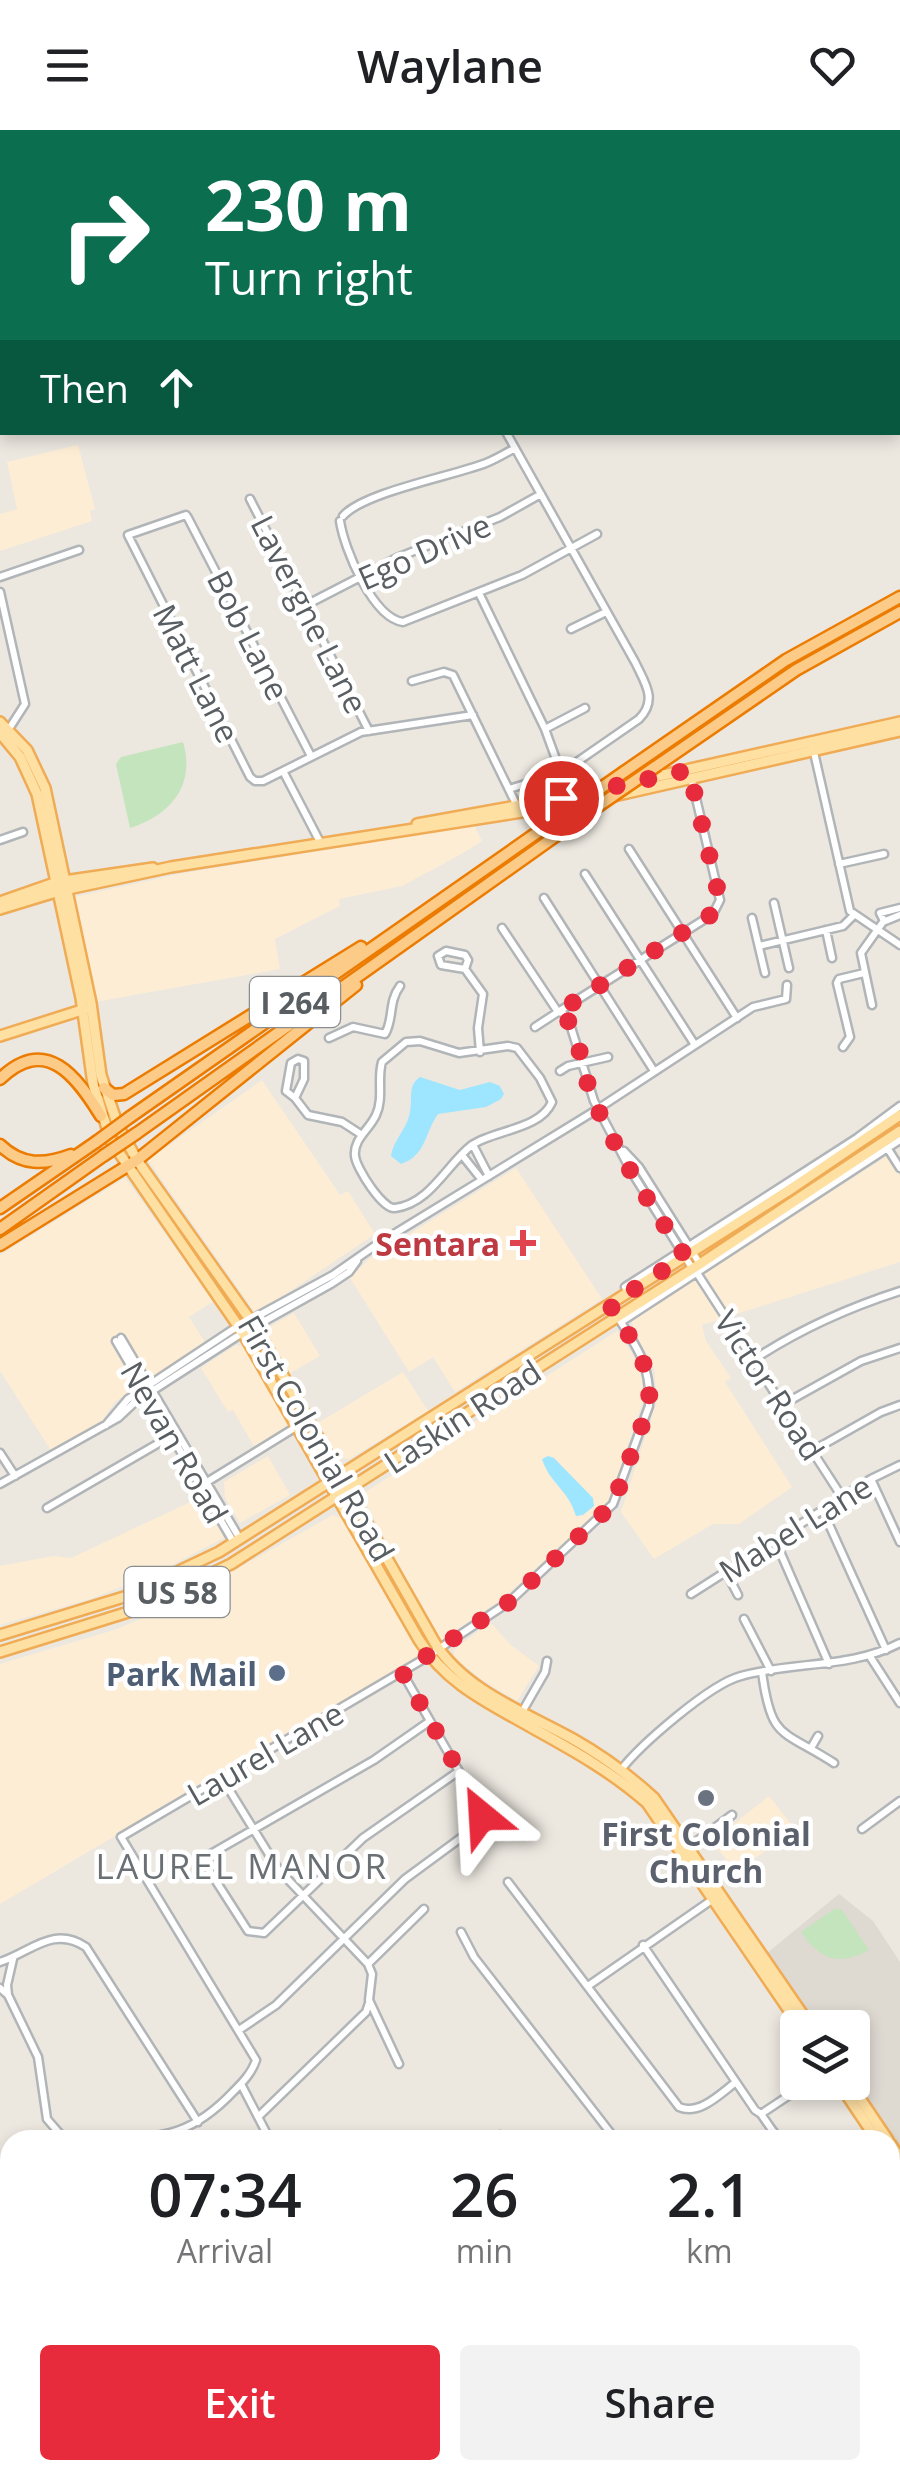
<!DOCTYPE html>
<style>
:root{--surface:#fff;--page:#f2f2f2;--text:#202124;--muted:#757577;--accent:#e82b3c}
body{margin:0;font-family:"Open Sans",sans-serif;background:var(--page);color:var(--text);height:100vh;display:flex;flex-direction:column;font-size:38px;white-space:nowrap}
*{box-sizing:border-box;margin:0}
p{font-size:32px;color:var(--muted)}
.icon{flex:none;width:55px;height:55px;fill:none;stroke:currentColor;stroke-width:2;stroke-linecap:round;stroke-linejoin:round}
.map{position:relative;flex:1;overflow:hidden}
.side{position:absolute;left:0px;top:2000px;width:900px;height:350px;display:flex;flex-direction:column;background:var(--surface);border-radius:30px 30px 0 0;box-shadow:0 5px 15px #0003}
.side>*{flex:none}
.guide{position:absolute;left:0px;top:0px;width:900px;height:305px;box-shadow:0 5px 15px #0003;background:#0b6e4f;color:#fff;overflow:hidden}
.fabs{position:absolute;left:780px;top:1880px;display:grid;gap:20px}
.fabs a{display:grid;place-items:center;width:90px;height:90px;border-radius:10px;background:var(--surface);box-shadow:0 5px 15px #0003;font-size:50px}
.pin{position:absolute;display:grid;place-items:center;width:85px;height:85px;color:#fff;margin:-42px;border:5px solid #fff;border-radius:50%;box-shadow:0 2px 10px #0007}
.me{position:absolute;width:110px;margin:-55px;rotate:333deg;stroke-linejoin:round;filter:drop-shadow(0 0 8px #0008)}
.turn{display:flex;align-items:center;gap:35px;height:210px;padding:0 40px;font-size:45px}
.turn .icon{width:130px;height:130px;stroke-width:2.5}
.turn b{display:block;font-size:70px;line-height:85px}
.then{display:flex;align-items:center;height:95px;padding:0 40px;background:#0003;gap:20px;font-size:38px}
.eta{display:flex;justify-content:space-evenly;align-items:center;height:170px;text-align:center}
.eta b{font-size:60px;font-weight:600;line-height:70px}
.action{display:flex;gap:20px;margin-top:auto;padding:20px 40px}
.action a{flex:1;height:115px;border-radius:10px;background:var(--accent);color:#fff;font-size:40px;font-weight:600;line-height:115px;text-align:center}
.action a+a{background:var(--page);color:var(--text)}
header{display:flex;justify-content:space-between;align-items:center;height:130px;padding:0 40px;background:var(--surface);font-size:45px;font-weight:600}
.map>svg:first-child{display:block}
.commercial{fill:#fdedd4}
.education{fill:#ded9d1}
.medical{fill:#fbdbde}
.green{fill:#c3e4bc}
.water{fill:#9ee5ff}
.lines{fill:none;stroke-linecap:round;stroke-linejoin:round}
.minor-casing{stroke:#b1b5b8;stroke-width:11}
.major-casing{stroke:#f0ab55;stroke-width:14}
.highway-casing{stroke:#ec7b01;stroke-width:15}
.minor{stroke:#fff;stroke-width:6}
.major{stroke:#ffe0a3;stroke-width:9}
.highway{stroke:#fccb87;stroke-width:10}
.highway-bridge-casing{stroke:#ec7b01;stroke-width:15;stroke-linecap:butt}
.highway-bridge{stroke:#fccb87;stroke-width:10}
.route{stroke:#e82b3c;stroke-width:18;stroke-dasharray:0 32.4}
.health-dot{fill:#e0444e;stroke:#fff;stroke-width:4}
.service-dot{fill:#5c6f8a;stroke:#fff;stroke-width:4}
.worship-dot{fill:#6b7280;stroke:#fff;stroke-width:4}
.labels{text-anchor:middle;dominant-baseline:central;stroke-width:9;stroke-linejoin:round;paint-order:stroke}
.shield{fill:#fff;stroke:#8b8e91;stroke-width:2.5}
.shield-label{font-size:30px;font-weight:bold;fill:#595e62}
.street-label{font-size:32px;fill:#595e62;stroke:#fff}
.health-label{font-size:32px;font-weight:bold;fill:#be3a42;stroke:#fff;text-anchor:end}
.service-label{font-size:32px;font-weight:bold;fill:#4e5e75;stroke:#fff;text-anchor:end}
.worship-label{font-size:32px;font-weight:bold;fill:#5b616d;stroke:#fff}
.neighbourhood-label{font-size:35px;letter-spacing:2.5px;fill:#6a7074;stroke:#fff}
</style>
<header><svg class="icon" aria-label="menu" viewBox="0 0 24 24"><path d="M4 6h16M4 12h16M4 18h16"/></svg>Waylane<svg class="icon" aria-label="heart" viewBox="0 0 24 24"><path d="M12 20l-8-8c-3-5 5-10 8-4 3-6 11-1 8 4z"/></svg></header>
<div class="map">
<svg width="900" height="2350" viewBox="0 0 900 2350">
<rect width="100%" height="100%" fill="#ece8e0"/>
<!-- commercial -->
<path class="commercial" d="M78,315L95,379L90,381L92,391L0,421V384L17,379L7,332Z
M474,695L482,711L458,726L402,756L339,769L340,776L275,809L280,839L95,872L74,767L184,743Z
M262,950L340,1065L348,1061L375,1104L256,1184L148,1030Z
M887,1026L900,1046V1132L702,1195L706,1211L731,1248L725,1252L792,1357L739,1394H713L654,1429L621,1382L657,1270L654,1238L633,1199L632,1190Z
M516,1038L602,1169L455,1262L433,1227L409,1242L350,1148L369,1129Z
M125,1048L214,1171L189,1187L205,1212L115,1272L101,1292L52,1322L0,1241V1125Z
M294,1183L320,1226L290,1243L264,1200Z
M617,1201L640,1236L644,1268L609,1372L501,1470L440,1511L364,1370V1363Z
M236,1215L243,1217L289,1296L255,1318L233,1280L228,1282L201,1238Z
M403,1242L428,1281L349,1329L335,1327L316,1294Z
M268,1326L290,1365L240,1393L225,1368L224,1352Z
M201,1367L224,1408L154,1444L90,1469L0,1495V1436L53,1426L71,1428Z
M333,1385L343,1389L421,1525L0,1774V1534L114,1500L165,1479Z
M490,1492L511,1515L539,1536L517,1571L482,1550L454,1527V1520Z
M769,1666L795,1699L739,1740L734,1739L713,1713L715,1709Z"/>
<!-- education -->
<path class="education" d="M839,1764L873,1791L900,1832V2021L853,1946L852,1898L818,1897L766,1824Z"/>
<!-- medical -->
<path class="medical" d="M900,2228V2350H819L831,2340H890V2236Z"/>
<!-- green -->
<path class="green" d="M183,612C196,656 170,685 130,698L116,634L121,627Z
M836,1778L842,1780L869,1820C838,1836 821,1831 801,1802Z"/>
<!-- water -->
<path class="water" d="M420,947L460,960L490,952L500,956L504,964L501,969L486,977L438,984C425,1002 426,1026 401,1034L391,1026C393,1011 405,1001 409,986C414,971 406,956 420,947Z
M548,1326L554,1328L593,1368L594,1376L583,1385L576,1386C568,1359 550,1354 542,1329Z
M0,2214L10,2228V2340H82L91,2350H0Z"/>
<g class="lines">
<!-- minor casing -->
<g class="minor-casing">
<path id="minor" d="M354,0L356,2
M450,0L452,2
M898,76L900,74
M0,272H2
M506,302L635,532C645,553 658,570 639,589L561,643L509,659
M250,369L369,601
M343,386C364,362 453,346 486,333C496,329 506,323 515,318
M340,391C344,419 373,488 403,492L522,445L597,404
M0,447L79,420
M0,462L25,574L7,602
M479,463L545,599L561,643
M306,475L399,427L500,387L541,364
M571,499L606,482
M412,551L444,542L453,545L517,676
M545,599L585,578
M813,618L850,781L900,815
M311,626L188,388L186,385L128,405L250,647L255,651H263L361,602L473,585
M283,641L320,712
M0,710L23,702
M629,719L737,888
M839,734L884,724
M585,744L695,915
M544,768L654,941
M774,773L789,838
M752,788L765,843
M884,791L880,783L900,778
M502,798L558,882L713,784L720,770L691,647
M826,800L832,828
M759,816L843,796L853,786
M446,821L465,825L468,830L465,839L441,835L438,826Z
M465,839L483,864L478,898L480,922
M872,875L861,823L883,792L900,785
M535,897L558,882L563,883L569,891L594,971L631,1041L692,1138
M329,908L353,897L385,904C394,889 388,872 400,856
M420,911L459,923L508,916L517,918L540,948L552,972C540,1000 493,1000 472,1015C447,1034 430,1074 395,1078C383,1080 356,1038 355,1026C353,1009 370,999 376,985C384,968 377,949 382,932L406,912Z
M843,917L850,907L837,853L839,849L864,843
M298,929L304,931V949L295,968L286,961L291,933Z
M560,941L568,936L608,927
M295,968L308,985L342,992L362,1005
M473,1015L489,1046
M888,1019L900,1038
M624,1021L639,1037L700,1134
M462,1025L482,1050
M697,1143L842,1367
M629,1163L625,1157L857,1008L900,976
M621,1192L900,1010
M121,1208L240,1409
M116,1211L234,1413
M753,1230C800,1199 847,1178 900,1161
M782,1275L861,1231L900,1218
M106,1295L128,1269L232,1200L333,1145L376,1115L593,982L753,877L786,869L787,855
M812,1321L881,1282L900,1275
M0,1323L15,1346
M871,1349L900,1412
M207,1352L296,1297
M0,1354L118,1288L135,1272L236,1207L331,1154L349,1142L357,1131
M47,1378L171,1306
M822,1379L886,1520
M775,1410L829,1534
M726,1442L738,1465
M691,1464L871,1349L900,1335
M744,1489L771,1541
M869,1525L900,1573
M762,1542C771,1610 781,1599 834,1633
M522,1582L545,1542L547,1531
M430,1591L374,1630L209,1725L207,1737L248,1801L264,1803L363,1708L459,1641
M811,1618L818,1606
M620,1641C640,1615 710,1554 741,1546C794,1531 850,1539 900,1513
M222,1648L278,1739L368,1834L372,1844L369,1870L399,1934
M862,1699L900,1671
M689,1717L732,1685
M508,1752L679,1977C699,1986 720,1964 736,1952
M461,1802L474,1827L616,2010
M643,1815L755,1980L761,1984L809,1952
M0,1832C31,1822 53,1795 86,1817L198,1992
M368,1834L424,1779
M588,1856L716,1767
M0,1858L8,1865L38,1927L47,1989L60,2004L73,2010
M8,1865L7,1855L13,1829
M239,1900L276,1875L405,1749L477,1696L482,1686L480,1678L402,1542
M241,1954L270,2010
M761,1984L779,2010
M259,1986L366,1882L369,1873
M500,2005L508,2010
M111,2010C165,2008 194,2003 233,1962C242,1953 252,1943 256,1930L121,1707L422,1530L509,1472L613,1374L649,1276C652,1231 632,1211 610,1175
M762,2010L774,2002
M890,2065L900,2056
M890,2087L900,2099
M890,2110L900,2122
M890,2232L900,2224
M419,2350L428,2340
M523,2350L539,2340
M738,2350L751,2340"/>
</g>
<!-- major casing -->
<g class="major-casing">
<path id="major" d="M0,592L27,620L45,658L91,873L101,945L118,996L137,1030L256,1198L435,1513C464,1560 526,1583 573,1609C603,1626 629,1645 654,1668L812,1898
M0,603L20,627L37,664L81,868L93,954L111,1011L243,1203L419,1510C447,1555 491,1574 536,1600C576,1622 613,1643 647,1673L801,1898
M417,694L565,667L900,592
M0,772L57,752L153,738
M0,779L59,761L171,737L592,671L900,601
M0,906L88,878
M0,1505L124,1467L219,1422L788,1061L900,985
M0,1522L138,1479L231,1434L700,1134L900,1001
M838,1952L877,2010
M849,1952L888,2010
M890,2013L900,2028
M890,2029L900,2043"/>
</g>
<!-- highway casing -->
<g class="highway-casing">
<path id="highway" d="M658,635L796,540L900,482
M624,642L786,530L900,467
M0,949C46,904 77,947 101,986
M104,958L113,965L124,964L361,817
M130,987L548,695
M137,1003L581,688
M0,1015C22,1036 44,1035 71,1025
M0,1078L96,1012
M0,1099L103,1026
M0,1115L137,1030L356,855"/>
</g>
<!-- minor -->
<use href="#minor" class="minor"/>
<!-- major -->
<use href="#major" class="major"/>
<!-- highway -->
<use href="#highway" class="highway"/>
<!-- highway-bridge casing -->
<g class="highway-bridge-casing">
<path id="highway-bridge" d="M581,688L658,635
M548,695L624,642
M96,1012L130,987
M103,1026L137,1003"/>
</g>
<!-- highway-bridge -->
<use href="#highway-bridge" class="highway-bridge"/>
</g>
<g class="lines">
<!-- route -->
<path class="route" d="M482,1686L480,1678L402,1542L509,1472L613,1374L649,1276C652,1231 631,1211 610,1175L685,1126C652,1077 618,1025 594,971C581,942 582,909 563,883L558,882L712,784L720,770L689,640L561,668"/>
</g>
<!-- markers -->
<path class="health-dot" d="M518 1098h10v10h10v10h-10v10h-10v-10h-10v-10h10z"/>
<circle class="service-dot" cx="277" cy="1543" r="10"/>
<circle class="worship-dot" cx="706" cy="1668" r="10"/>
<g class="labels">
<!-- shield labels -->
<g class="shield">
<rect x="250" y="847" width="90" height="50" rx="8"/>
<rect x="124.5" y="1437" width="105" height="50" rx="8"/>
</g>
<g class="shield-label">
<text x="295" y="872">I 264</text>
<text x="177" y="1462">US 58</text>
</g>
<!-- street labels -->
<g class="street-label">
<text transform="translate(424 421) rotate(-24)">Ego Drive</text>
<text transform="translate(310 484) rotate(63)">Lavergne Lane</text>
<text transform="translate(249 505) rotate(63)">Bob Lane</text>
<text transform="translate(197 543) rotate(63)">Matt Lane</text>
<text transform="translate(770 1255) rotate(57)">Victor Road</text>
<text transform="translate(462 1286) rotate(-33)">Laskin Road</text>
<text transform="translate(317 1308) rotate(60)">First Colonial Road</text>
<text transform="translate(175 1312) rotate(60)">Nevan Road</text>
<text transform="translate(795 1398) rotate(-32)">Mabel Lane</text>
<text transform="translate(265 1623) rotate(-30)">Laurel Lane</text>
</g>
<!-- health labels -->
<g class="health-label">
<text x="500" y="1113">Sentara</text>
</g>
<!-- service labels -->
<g class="service-label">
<text x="257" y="1543">Park Mail</text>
</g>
<!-- worship labels -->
<g class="worship-label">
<text x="706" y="1703">First Colonial<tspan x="706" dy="37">Church</tspan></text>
</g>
<!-- neighbourhood labels -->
<g class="neighbourhood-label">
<text x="242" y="1735">LAUREL MANOR</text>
</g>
</g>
</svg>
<div class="fabs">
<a><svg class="icon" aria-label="layers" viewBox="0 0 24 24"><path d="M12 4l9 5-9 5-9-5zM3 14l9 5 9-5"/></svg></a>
</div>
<div class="pin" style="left:561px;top:668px;background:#d93025"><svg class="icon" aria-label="arrive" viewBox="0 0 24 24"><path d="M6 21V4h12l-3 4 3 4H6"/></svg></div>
<svg class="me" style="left:482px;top:1686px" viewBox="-20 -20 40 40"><path d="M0-17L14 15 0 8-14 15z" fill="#e82b3c" stroke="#fff" stroke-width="4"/></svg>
<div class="guide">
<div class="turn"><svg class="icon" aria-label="right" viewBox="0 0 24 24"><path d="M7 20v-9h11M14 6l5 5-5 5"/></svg><div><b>230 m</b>Turn right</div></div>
<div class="then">Then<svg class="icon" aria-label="ahead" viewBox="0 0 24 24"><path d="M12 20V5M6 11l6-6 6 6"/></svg></div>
</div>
<section class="side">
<div class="eta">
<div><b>07:34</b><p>Arrival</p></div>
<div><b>26</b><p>min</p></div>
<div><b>2.1</b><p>km</p></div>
</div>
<div class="action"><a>Exit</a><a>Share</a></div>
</section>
</div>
